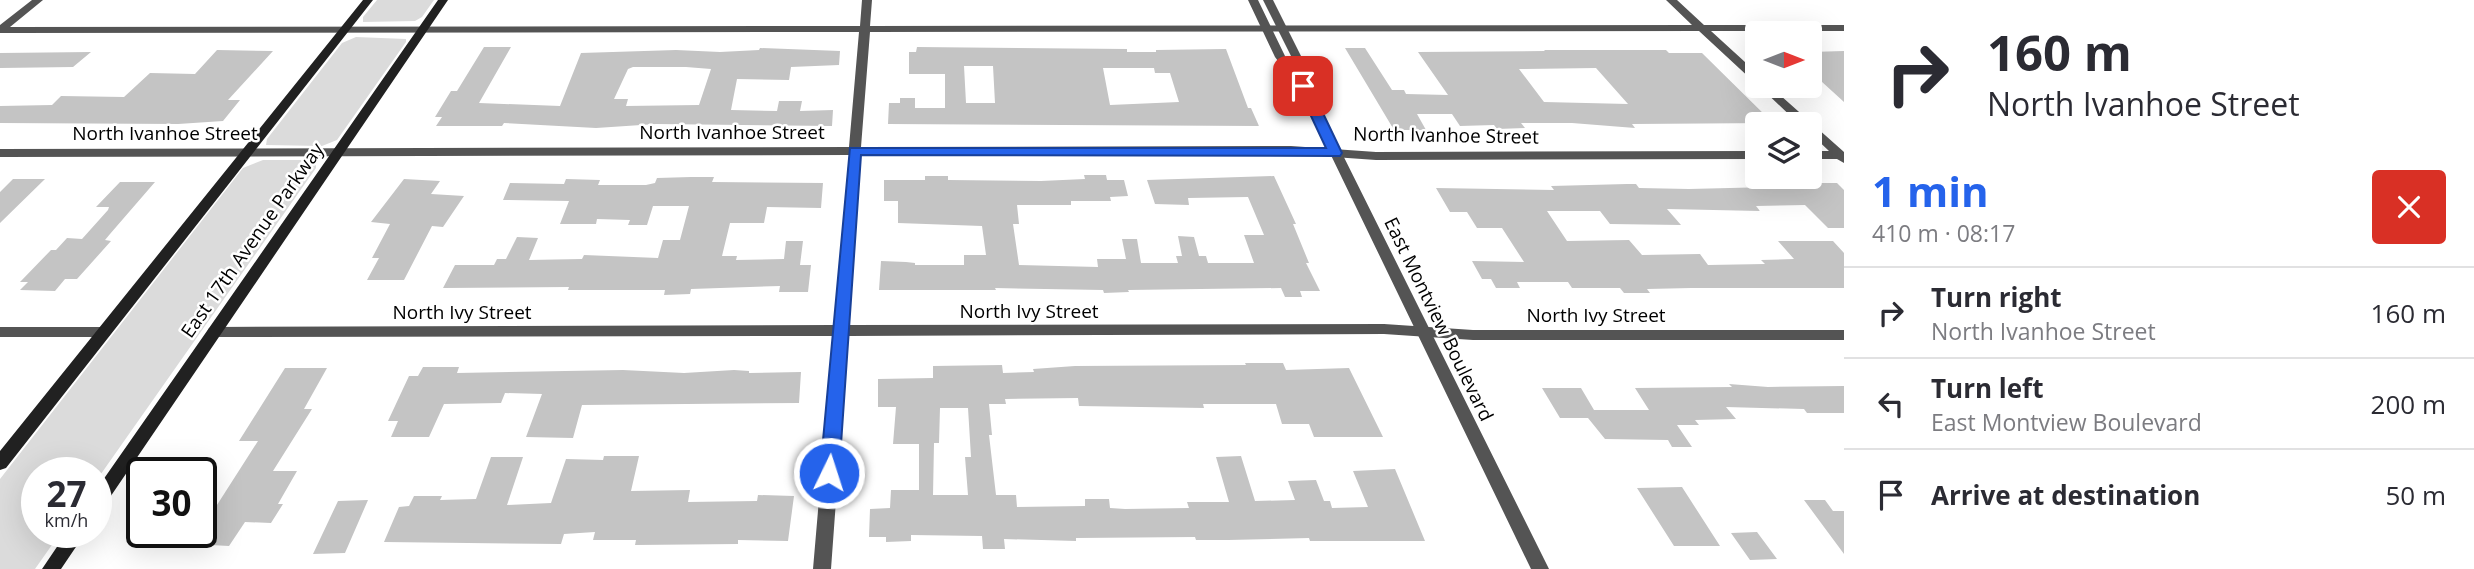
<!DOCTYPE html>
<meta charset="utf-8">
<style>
:root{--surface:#fff;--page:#f7f7f7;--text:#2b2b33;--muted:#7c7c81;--line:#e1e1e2;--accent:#2563eb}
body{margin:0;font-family:"Open Sans",sans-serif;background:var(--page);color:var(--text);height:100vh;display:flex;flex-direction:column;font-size:26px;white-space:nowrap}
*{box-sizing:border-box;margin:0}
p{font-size:23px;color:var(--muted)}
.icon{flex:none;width:38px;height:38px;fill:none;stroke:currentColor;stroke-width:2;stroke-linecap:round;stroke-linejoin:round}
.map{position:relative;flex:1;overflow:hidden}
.sheet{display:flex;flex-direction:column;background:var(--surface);width:630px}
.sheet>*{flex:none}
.hud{background:#fff;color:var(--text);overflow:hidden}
.needle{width:46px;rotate:90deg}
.tools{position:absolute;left:1745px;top:21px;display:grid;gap:14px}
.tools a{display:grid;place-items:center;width:77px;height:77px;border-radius:7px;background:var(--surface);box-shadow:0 7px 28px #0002;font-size:35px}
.speed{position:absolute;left:21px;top:457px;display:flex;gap:14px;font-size:35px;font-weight:700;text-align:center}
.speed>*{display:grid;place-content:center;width:91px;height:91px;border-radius:50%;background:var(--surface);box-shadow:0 7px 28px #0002;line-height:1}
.speed small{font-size:18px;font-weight:400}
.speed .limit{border:4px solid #111;border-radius:10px;background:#fff;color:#111}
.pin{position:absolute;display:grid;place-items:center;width:60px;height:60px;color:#fff;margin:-30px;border-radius:14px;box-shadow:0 4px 10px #0006}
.me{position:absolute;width:77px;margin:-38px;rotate:4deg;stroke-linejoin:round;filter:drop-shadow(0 0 5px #0008)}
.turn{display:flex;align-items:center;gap:24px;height:147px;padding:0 28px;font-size:32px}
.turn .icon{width:91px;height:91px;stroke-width:2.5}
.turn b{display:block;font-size:49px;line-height:60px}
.round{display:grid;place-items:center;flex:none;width:74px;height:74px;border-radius:7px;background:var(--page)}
.head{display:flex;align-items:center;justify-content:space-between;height:119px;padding:0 28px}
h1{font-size:42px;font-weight:700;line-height:52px;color:var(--accent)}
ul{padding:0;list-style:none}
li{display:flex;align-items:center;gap:21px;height:91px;padding:0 28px;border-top:2px solid var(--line)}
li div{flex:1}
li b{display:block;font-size:26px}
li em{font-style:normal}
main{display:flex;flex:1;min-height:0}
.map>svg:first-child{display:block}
.green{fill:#dbdbdb}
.building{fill:#c4c4c4;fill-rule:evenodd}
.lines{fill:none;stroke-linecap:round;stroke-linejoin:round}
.minor{fill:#545454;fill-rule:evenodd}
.tertiary{fill:#545454;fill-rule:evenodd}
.secondary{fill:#212121;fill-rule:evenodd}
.route{fill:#2563eb;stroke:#184099;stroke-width:2}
.labels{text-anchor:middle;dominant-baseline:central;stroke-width:5;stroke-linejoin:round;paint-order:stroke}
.street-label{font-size:19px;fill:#000;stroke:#fff}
</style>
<main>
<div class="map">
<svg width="1844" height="569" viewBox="0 0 1844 569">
<rect width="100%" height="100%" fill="#fff"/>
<!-- green -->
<path class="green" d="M377,0H434L422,17L415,21L363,22V17Z
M356,37L406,39V42L337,140L322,146L266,145L267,139L342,43Z
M263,160H309L316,164V168L96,481V472H37V532H61L35,569H0V479L243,168Z"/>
<!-- building -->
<path class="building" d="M484,47H511L479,103L560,106L581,53L676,50L720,52L759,50L760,48L840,51L839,65L791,67L789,80L737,79L731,110L777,111L779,101H802L800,111L833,110L832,126L656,124L596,128L504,123L502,126H436L442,117H435L451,91H457ZM633,67H686L711,69L699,105L626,106L628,99H614L628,69Z
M917,47L1127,49V52H1156V50L1226,49L1248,108H1251L1259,126L888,124L889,103H900V98H915V108H945V74H909V52H916ZM964,66H993L995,103H966ZM1103,68H1154L1155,73H1170L1179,102L1110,105Z
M1345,48H1365L1392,90H1404L1406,94L1448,95L1418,52L1545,51L1544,50H1666L1669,53H1702L1773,123L1632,124L1635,128L1572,123H1521L1525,128L1497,129L1494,125L1460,126L1452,114H1417L1426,130H1394ZM1596,68L1628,104L1544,102L1519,69Z
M217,50L273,51L228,100H240L223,121L178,124L0,123V106L52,105L61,96L124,97L150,73L195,74Z
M1844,51V102L1810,71V52Z
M91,52L73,67L0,68V53Z
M1084,175H1106L1107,180H1124L1128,196L1110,197L1111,201H1071V205H1017L1019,224H1013L1019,265L1098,267L1097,259H1126L1122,239H1137L1141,263H1178L1176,256H1182L1178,236L1194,237L1199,256H1206L1208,263H1254L1244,235H1264L1248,197L1188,198L1189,205L1155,204L1147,180L1274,176L1296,224H1293L1309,263H1306L1320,291H1300L1302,297H1285L1281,288L1128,290L1129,292L1104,293L1103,290L995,288L996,290H879L881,261L906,262L915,263V265H964V255H986L982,226L898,223V201H884V180H925V176H948V180L1041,181L1085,179Z
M691,177H714L712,182L823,183L821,208L767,207L764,223H730L722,256H737L736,260L784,259L786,241H803L800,265H811L808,292H779L780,286L691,289L690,294L664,295L665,290H568L569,287L443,288L455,265H494L497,259H506L517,237L538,238L529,260L582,259L584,255L658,258L663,240H680L689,206H653L647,225H628L630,220L597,219L596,224H560L569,201L503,200L510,183L564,184L566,179L600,180L598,185H646L655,183L657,178Z
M13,179H45L0,223V192Z
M404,179L440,181L431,194L464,196L443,227L432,226L404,280H367L379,258H372L390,224L371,222Z
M120,182H155L110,234L105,240L111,241L77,279H65L55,291L20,290L28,282H20L51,250H56L67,238L82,239L108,210L109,207H96Z
M1810,183H1837L1844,190V228H1828L1805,205L1756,206L1760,211L1667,209L1681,225L1610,224L1600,211H1547L1567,241L1629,240L1642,255L1700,254L1708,265L1765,264L1761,260L1794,259L1778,241H1833L1844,253V288H1691L1647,289L1650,293H1624L1620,288H1572L1568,282H1517L1520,288H1496L1491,279H1482L1472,261L1524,262L1502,228H1477L1467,212H1450L1436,188L1554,190L1551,186L1627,184H1636L1639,188L1689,189L1814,186Z
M1245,363H1283L1286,370L1349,368L1383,437H1314L1309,424H1282L1276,404H1203L1204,408L1079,406L1078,398L1005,399L1006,404H989L992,435H989L996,495H1016L1017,507L1085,506V499H1109L1110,508L1125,509L1189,508L1187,502H1229L1216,457L1241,456L1255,501L1295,500L1288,481L1316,480L1324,501H1330L1332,508L1368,507L1353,471L1395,469L1425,541H1310L1309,538L1228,540H1196L1195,537L1076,538V541L1004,539L1005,549H983L982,536L911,535V541L886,542V537H869L870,509L890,508L891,490H919V444H893L896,407H878V379L933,378V366L1002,365L1003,373L1034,372L1033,369L1075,366L1246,365ZM940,408H968L971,457H965L968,495H933L934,443H939Z
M423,367H459L457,373L623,370L684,373L734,370L749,371V373L801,372L799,403L582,405L573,438L526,437L542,394L505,393L501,403L444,404L429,437H391L398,421H388L409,376H418Z
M285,368H327L304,409H312L273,471H297L278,504H283L271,523L245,522L229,546L192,544L258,441H239Z
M1729,384L1768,387L1844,386V413H1807L1804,409L1726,407L1736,419L1695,420L1699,425H1677L1692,447H1672L1668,440L1605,439L1588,418H1560L1542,388H1581L1594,410H1649L1635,388L1732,387Z
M604,456H639L631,491L690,490L688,502L757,501L758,495L794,496L788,541L738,540V544L635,545L636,540H593L595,532L564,534L561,544L384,542L399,507L409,506L414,496H442L440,500L476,499L491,457H523L507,505L551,503L566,459L603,460Z
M1682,487L1720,546H1674L1637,488Z
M368,500L345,553L313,554L338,501Z
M1804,500H1825L1833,511H1844V554Z
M1757,532L1777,559L1750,560L1731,533Z"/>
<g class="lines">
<!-- minor -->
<path class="minor" d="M32,0H43L10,27L860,26L862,0H872L870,26L1692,25L1666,0H1677L1704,25H1844V31H1711L1757,73V82L1753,81L1699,31L870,32L861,147L1291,146L1376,152L1757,151V159L1376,160L1291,154L861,155L849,325L1384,324L1473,330H1844V340H1473L1384,334L848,336L831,569H813L833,336L214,337L209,336L207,332L209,328L214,327L834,325L849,155L0,157V149L849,147L859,32L0,33V25Z
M1759,86H1770L1844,152V163L1837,159H1810V151H1829L1810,133V124H1799Z
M0,327H104L109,328L111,332L109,336L104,337H0Z"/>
<!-- tertiary -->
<path class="tertiary" d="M1248,0H1258L1285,56L1294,67L1292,58L1263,0H1273L1302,58L1308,85L1549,569H1531L1298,87L1275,57Z"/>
<!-- secondary -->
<path class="secondary" d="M363,0H373L6,468L0,470V451Z
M438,0H448L102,509L96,511V490Z
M67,532H86L61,569H42Z"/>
</g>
<!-- route -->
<path class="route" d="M1303,82L1310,86L1342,153L1340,156L861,155L839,473L836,479L829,481L822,479L820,473L850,148H1326L1297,86Z"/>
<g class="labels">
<!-- street labels -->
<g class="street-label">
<text x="732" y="132">North Ivanhoe Street</text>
<text x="165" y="133">North Ivanhoe Street</text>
<text transform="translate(1446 135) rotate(1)">North Ivanhoe Street</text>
<text transform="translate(252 240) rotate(-55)">East 17th Avenue Parkway</text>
<text x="1029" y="311">North Ivy Street</text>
<text x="462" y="312">North Ivy Street</text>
<text x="1596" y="315">North Ivy Street</text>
<text transform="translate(1439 319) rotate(64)">East Montview Boulevard</text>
</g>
</g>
</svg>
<div class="tools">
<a><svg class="needle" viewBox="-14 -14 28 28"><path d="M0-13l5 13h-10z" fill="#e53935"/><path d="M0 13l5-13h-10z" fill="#7c7c81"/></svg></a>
<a><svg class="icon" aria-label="layers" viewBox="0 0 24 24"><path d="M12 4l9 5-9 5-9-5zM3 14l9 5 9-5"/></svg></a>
</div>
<div class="speed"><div>27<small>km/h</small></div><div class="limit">30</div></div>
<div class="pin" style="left:1303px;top:86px;background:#d93025"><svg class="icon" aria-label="arrive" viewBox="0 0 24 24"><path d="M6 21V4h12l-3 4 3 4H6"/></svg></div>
<svg class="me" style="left:829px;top:473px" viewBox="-20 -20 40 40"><circle r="17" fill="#2563eb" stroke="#fff" stroke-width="3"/><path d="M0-11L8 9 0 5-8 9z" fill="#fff"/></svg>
</div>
<section class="sheet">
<div class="hud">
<div class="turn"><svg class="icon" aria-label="right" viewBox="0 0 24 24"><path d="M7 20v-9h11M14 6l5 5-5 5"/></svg><div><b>160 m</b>North Ivanhoe Street</div></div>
</div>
<div class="head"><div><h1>1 min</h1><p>410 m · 08:17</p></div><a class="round" style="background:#d93025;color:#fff"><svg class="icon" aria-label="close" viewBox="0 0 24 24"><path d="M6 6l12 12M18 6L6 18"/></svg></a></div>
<ul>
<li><svg class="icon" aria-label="right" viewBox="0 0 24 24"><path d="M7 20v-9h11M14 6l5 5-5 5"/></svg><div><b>Turn right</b><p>North Ivanhoe Street</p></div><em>160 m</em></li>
<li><svg class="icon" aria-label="left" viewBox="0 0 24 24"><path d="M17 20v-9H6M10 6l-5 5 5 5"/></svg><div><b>Turn left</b><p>East Montview Boulevard</p></div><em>200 m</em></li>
<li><svg class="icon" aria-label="arrive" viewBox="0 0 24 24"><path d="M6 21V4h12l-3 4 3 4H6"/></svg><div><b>Arrive at destination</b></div><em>50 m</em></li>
</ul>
</section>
</main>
